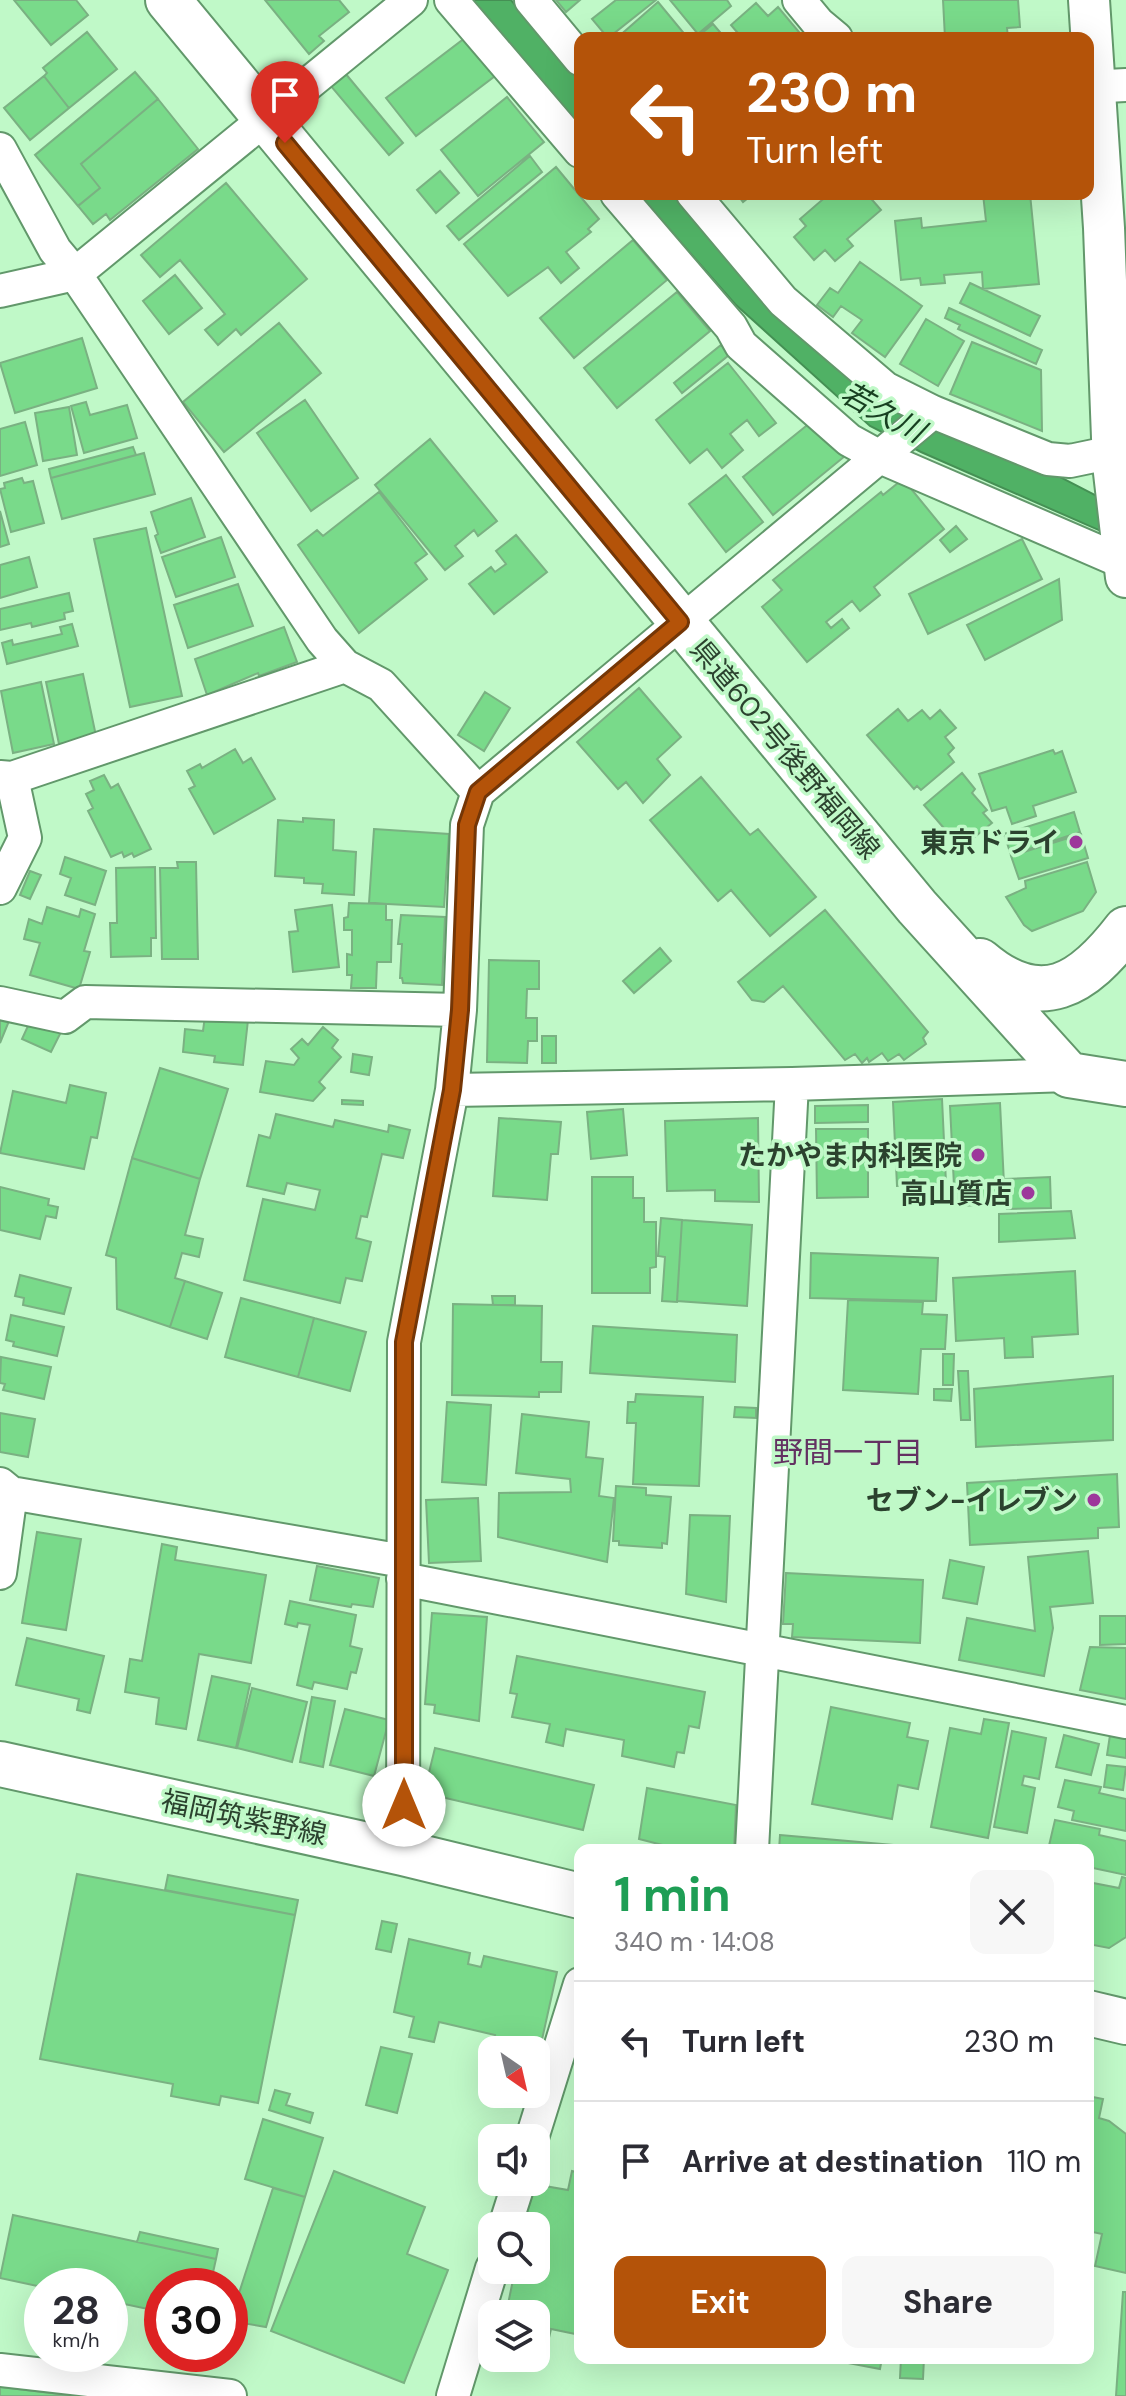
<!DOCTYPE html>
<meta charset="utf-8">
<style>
:root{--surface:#fff;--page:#f7f7f7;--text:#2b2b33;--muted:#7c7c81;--line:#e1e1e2;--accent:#b45309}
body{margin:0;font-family:"DM Sans","Noto Sans JP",sans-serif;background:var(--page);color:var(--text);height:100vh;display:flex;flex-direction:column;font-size:30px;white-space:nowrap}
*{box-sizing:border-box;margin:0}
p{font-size:26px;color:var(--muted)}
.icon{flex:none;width:44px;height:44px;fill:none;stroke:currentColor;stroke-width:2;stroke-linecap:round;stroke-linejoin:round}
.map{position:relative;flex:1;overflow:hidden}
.sheet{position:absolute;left:574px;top:1844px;width:520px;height:520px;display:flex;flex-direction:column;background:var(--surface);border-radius:16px;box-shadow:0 8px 32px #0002}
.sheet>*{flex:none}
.guide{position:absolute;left:574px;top:32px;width:520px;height:168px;border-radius:16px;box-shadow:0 8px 32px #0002;background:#b45309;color:#fff;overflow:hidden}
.needle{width:52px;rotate:146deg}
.controls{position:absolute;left:478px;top:2036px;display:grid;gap:16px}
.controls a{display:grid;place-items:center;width:72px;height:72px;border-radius:16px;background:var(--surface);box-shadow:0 8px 32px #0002;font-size:40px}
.speed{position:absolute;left:24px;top:2268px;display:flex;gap:16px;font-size:40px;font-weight:700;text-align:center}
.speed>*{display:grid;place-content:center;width:104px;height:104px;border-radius:50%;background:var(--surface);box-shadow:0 8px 32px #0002;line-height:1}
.speed small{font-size:20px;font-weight:400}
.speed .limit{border:12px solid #d22;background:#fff;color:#111}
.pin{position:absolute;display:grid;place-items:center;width:68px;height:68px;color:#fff;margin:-82px -34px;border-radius:50% 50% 50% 0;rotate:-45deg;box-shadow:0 0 8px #0007}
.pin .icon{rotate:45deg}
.me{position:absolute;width:88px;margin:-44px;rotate:0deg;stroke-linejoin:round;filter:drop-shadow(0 0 6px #0008)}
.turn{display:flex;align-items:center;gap:28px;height:168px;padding:0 40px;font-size:36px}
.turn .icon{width:104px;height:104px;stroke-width:2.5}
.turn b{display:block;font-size:56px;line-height:68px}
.round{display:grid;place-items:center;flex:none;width:84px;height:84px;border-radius:16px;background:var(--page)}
.summary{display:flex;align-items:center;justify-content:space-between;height:136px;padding:0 40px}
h1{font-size:48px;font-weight:700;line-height:60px;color:#1e9e55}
.primary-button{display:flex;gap:16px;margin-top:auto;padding:16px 40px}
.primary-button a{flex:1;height:92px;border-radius:16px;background:var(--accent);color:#fff;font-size:32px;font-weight:700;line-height:92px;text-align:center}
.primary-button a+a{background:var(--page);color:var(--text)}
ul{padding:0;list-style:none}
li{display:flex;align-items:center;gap:24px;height:120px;padding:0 40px;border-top:2px solid var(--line)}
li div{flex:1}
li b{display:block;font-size:30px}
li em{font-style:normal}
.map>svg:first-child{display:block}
.water{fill:#50b165;stroke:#459054;stroke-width:2}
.building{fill:#79da8a;stroke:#7ab182;stroke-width:2}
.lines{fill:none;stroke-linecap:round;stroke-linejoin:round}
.minor-casing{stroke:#62986b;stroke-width:36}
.tertiary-casing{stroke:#62986b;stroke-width:44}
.secondary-casing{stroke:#62986b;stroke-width:48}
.primary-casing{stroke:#62986b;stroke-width:48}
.minor{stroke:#fff;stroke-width:32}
.tertiary{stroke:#fff;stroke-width:40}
.secondary{stroke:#fff;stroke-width:44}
.primary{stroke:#fff;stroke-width:44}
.route-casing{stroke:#753606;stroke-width:20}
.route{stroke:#b45309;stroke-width:14}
.poi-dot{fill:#9d379b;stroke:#c0f9c8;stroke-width:3}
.labels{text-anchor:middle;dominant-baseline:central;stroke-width:7;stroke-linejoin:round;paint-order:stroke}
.street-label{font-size:28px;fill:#2b422e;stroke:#c0f9c8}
.poi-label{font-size:28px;font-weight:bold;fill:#2b422e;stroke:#c0f9c8;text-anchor:end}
.water-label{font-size:30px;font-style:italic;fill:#173f20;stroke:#c0f9c8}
.neighbourhood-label{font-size:30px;fill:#633162;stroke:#c0f9c8}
</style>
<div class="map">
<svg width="1126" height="2396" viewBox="0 0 1126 2396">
<rect width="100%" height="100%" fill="#c0f9c8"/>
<!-- water -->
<path class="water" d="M467,0H511L580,81V129Z
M638,194H677L776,308L1054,474L1126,511V542L921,452L870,426L735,304Z"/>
<!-- building -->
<path class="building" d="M14,0H76L88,15L51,45Z
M339,0L349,12L319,36L324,41L309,54L265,0Z
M556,0H580L566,12Z
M616,0H656L608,38L592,19Z
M670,0H727L731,6L698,34Z
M943,0H1018L1020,27L1007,28L1008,38H945Z
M658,2L687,37L617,38Z
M756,3L768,16L778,7L804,38H742L731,25Z
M713,24L725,38H696Z
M87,32L117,69L69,108L44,76L47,73L43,68Z
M465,38L495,76L416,136L386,98Z
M135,72L158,99L81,164L100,188L78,206L35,155Z
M345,73L403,143L389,155L330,85Z
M44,76L69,108L30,140L4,108Z
M507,97L544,142L478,196L441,150Z
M158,99L198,149L110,220L106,214L93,224L78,206L100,188L81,164Z
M530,156L542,172L459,240L447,226Z
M556,167L599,219L588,229L591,232L566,252L579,268L561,283L548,267L508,296L464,244Z
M440,171L459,193L436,213L417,190Z
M226,183L307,279L241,335L236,329L218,345L205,330L225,314L180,260L160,277L141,255Z
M737,194H753L743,202Z
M829,194H867L881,210L847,239L853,246L835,261L825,250L814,260L794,237L806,226L800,219Z
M983,194H1030L1039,284L983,289L982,272L944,275L945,283L921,285L920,278L901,280L895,221L921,218L922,228L986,221Z
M633,240L667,280L574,358L540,318Z
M860,262L922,306L885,357L852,333L862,320L841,306L833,317L817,305L830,288L838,293Z
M175,275L202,308L169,334L143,301Z
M970,283L1040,316L1030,336L960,303Z
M677,292L710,331L617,408L584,368Z
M949,308L1042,350L1036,364L958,329L960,325L945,318Z
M926,319L964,341L938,386L900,364Z
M279,323L321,373L224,452L183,402Z
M82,338L97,388L15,413L0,363Z
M972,342L1041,370L1042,431L950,394Z
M721,345L729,355L682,393L674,383Z
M728,363L776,423L759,436L747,420L730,434L743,450L722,468L707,449L690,463L656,420Z
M305,400L358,478L311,511L257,433Z
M86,402L90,415L127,405L137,438L84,453L71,406Z
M69,407L77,455L43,461L35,413Z
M25,422L37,465L0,476V429Z
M811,422L845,456L773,515L743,477Z
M430,439L497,521L478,536L474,530L455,546L463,556L445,570L375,485Z
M133,447L136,455L51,478L49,469Z
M144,453L155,494L62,519L51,478Z
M726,475L763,522L726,552L689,504Z
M22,478L24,483L33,481L44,523L11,532L0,489L5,488L4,483Z
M903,479L944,529L874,587L880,595L860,611L852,601L826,622L831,628L842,619L849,628L807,662L762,607L782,590L773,580L881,492L883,495Z
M379,492L427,554L415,563L427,579L359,633L298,545L317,530L323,536Z
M191,498L205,537L161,553L155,536L158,534L151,512Z
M0,511L9,544L0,547Z
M956,526L967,539L950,552L940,540Z
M146,528L182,696L130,707L94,539Z
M516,535L547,572L494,614L469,584L491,567L495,572L506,564L496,551Z
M221,537L235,577L176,597L162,557Z
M1022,539L1042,579L928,634L909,594Z
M29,557L37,587L0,598V565Z
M1059,579L1062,620L985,660L967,625Z
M238,584L253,626L188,648L174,605Z
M69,593L73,611L64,613L65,619L32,627L31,623L0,630V609Z
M72,624L78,646L7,664L2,643L12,640L13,645L62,634L60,627Z
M284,627L297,662L259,676L258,673L207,695L195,659Z
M83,674L96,736L59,744L46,682Z
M41,682L54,744L13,753L1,691Z
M639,688L681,737L657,759L670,775L643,803L626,782L618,789L577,742Z
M485,692L510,708L484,751L458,735Z
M898,709L908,721L922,710L930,719L940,710L956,728L945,737L954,748L948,754L954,762L921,790L917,786L914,789L867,735Z
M235,749L243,763L251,758L275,799L214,834L189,789L195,786L187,771L200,764L202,768Z
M1053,750L1055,754L1062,751L1076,792L1033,806L1036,816L1012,824L1006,807L992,811L979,774Z
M962,773L975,789L972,793L987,810L983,813L992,823L961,848L924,805Z
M104,775L111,788L118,784L151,849L134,857L132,853L124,857L122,852L111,857L88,811L93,808L86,794L94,790L90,781Z
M701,777L750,835L758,829L816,897L770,936L731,890L718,901L650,820Z
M1074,812L1080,832L1011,855L1004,834Z
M303,818L334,820L333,850L356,852L354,895L322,893L323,884L304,883V878L275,876L278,820L303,822Z
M374,829L449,834L444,907L369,903Z
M1081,834L1088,858L1019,879L1011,856Z
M65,857L106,871L95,905L65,895L71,878L60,874Z
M177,862H196L198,959H162L160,868H178Z
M1087,862L1096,892L1083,911L1032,931L1024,925L1006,897L1026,888L1025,881Z
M155,867L156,938H151V956L111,957L110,923H117L116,868Z
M30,871L41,875L30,899L20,895Z
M349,903L386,904V920H392L391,962H377L376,988H351L352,975H347V954L352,955V930H344V918L348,917Z
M332,905L339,967L293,972L289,932L298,931L295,910Z
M47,907L79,917L81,909L95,914L84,951L90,952L79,989L30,975L40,943L24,939L29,919L42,924Z
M825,910L928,1032L923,1038L926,1044L904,1060L899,1054L888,1061L882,1053L869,1062L867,1058L862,1063L855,1054L845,1060L783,986L764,1002L752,1000L738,982Z
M401,915L445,917L442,985L403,983L402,978H400L402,944H398Z
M660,948L671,961L634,993L623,981Z
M489,960L539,961V989H527L526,1018H537V1041H528L527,1063L487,1062Z
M33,1015L63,1028L51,1052L22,1039Z
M205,1016L248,1020L243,1065L214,1062L215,1056L183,1052L185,1029L203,1031Z
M0,1017L9,1021L0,1043Z
M323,1027L338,1040L332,1048L341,1057L319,1082L325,1088L313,1101L260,1092L266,1061L294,1065L299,1058L291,1049L302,1039L308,1045Z
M542,1036H556V1063H542Z
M353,1054L372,1057L369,1075L351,1072Z
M160,1068L228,1089L200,1179L132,1158Z
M70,1085L106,1093L97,1138L91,1137L84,1169L0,1153L13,1091L66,1103Z
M942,1099L946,1183L897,1186L893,1102Z
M342,1100L363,1101V1105L342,1104Z
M1000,1103L1005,1204L955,1206L950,1106Z
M868,1105V1122L815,1123V1106Z
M623,1109L627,1155L591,1159L587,1112Z
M276,1114L333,1127L335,1120L388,1132L389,1125L410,1130L403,1158L382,1154L367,1217L361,1216L356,1238L371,1242L362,1281L346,1278L340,1303L244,1280L263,1199L315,1210L320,1190L287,1183L284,1194L247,1186L259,1135L270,1138Z
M499,1118L561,1122L558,1154H551L547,1200L493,1196Z
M758,1118L759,1202L715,1201V1190L667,1191L665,1121Z
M816,1129H868V1197L817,1198Z
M132,1158L200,1179L185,1235L203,1239L199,1257L182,1253L175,1278L185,1281L170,1327L117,1309L116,1258L106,1255Z
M592,1177H633V1198H644V1222H656V1267L650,1268V1293H592Z
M1050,1177L1051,1208L1007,1209L1005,1179Z
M0,1187L49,1199L48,1205L58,1207L56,1218L46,1216L40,1239L0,1230Z
M1071,1211L1075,1238L999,1242V1214Z
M661,1218L682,1220L677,1302L662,1301L665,1257L658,1256Z
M682,1220L752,1225L747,1306L677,1301Z
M811,1253L938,1258L936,1301L810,1298Z
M1075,1271L1078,1334L1032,1337L1033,1357L1005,1358L1004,1338L956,1341L953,1278Z
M20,1275L71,1288L64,1314L23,1305L24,1298L15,1296Z
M185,1281L222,1293L207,1339L170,1327Z
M492,1296H515V1305H493Z
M241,1298L314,1318L298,1377L225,1357Z
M848,1300L923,1302L922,1314L947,1315L945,1349H921L918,1394L843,1390Z
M453,1304L542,1306L541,1362H562L561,1392H539V1397L452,1395Z
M11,1315L64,1327L57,1356L13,1346L14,1342L6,1340Z
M314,1318L366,1332L350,1391L298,1377Z
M593,1326L737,1335L735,1382L590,1373Z
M943,1354H954L953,1385H943Z
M1,1357L51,1367L44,1399L3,1390L5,1384L0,1383Z
M958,1371H968L970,1420H961Z
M1113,1376V1440L976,1447L974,1389Z
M934,1389H952L951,1401L934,1400Z
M636,1394L703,1397L699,1486L633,1484L636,1423H627L628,1402H635Z
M447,1402L491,1405L486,1485L442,1482Z
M735,1407L756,1408V1418L734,1417Z
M0,1413L35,1419L28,1457L0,1452Z
M522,1414L589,1422L586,1457L603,1459L599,1496L614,1498L607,1562L498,1537L499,1493L571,1492L570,1479L516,1473Z
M1117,1474L1119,1527L1098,1528V1538L970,1545L967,1483Z
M616,1486L646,1488V1495L671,1497L667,1544L662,1543V1548L619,1545V1541H613Z
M478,1498L481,1561L429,1563L426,1500Z
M690,1515L730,1516L726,1602L686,1594Z
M37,1532L81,1539L66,1630L22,1623Z
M162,1544L177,1547L175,1560L266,1575L251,1663L199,1654L186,1729L156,1724L159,1698L125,1692L130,1659L142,1661Z
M1088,1551L1093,1603L1050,1607L1053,1628L1044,1676L959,1660L967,1618L1035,1631L1028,1557Z
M950,1560L984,1567L977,1604L943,1598Z
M317,1566L379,1578L373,1607L352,1604L351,1607L310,1600Z
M786,1573L923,1580L920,1643L792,1637L793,1624H783Z
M290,1601L356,1615L350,1646L362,1649L356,1673L351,1672L347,1689L314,1682L312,1689L297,1685L310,1625L298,1623L297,1627L285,1624Z
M432,1613L487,1617L479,1721L434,1713L435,1705L425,1704Z
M1100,1616H1126V1644L1100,1645Z
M27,1638L104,1656L90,1713L77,1710L79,1699L16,1685Z
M1090,1647L1126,1648V1699L1080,1690Z
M517,1656L705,1692L699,1728L689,1726L684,1753L677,1752L674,1767L622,1756L624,1740L566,1729L563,1746L546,1742L550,1724L512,1717L517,1694L510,1693Z
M212,1676L250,1684L236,1748L198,1740Z
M252,1688L307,1702L292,1762L237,1748Z
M312,1697L335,1701L323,1767L300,1762Z
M831,1707L910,1723L907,1737L928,1741L918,1789L898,1785L892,1819L812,1804Z
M345,1709L389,1720L374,1776L330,1765Z
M984,1719L1009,1723L988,1838L931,1827L950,1728L981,1734Z
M1012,1731L1046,1738L1039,1779L1024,1776L1022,1785L1035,1788L1027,1833L994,1827Z
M1064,1735L1099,1744L1091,1775L1056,1767Z
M1110,1735L1126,1737V1758L1107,1755Z
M435,1748L594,1785L583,1830L424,1793Z
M1107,1765L1126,1767L1123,1790L1104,1787Z
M1065,1780L1101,1787L1099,1793L1126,1799V1831L1072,1820L1074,1811L1058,1807Z
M647,1788L736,1805L734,1850H682L639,1839Z
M1055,1820L1100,1829L1099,1835L1126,1841V1875L1088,1867V1850H1048Z
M780,1835L904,1846V1850H779Z
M77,1874L295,1915L258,2103L221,2096L219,2105L171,2096L173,2084L40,2059Z
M168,1875L298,1900L295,1915L165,1890Z
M1122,1877L1126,1878V1937L1109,1948L1088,1944V1882L1119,1888Z
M382,1921L397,1924L391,1952L376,1949Z
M409,1939L470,1953L468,1964L481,1967L484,1956L557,1972L541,2044L515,2038L513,2050H492V2054H490L495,2035L439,2022L434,2042L409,2037L414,2017L394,2012Z
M381,2047L412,2054L397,2113L366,2105Z
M275,2090L290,2094L286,2105L313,2113L310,2123L269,2110Z
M1088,2096L1103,2099L1099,2118L1109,2121L1126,2134V2273L1095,2266L1102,2234L1088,2231Z
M263,2119L323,2138L305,2197L245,2179Z
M334,2171L425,2207L407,2254L448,2270L404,2383L271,2331Z
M572,2171L580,2173V2335L551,2329L548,2342L536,2340V2314H506L515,2270H536V2226H524L533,2184L568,2190Z
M273,2188L305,2197L266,2327L230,2321Z
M13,2215L216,2259L210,2286H162V2312L110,2301V2286L42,2287L0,2278Z
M140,2232L218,2249L216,2259L137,2242Z
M1123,2292H1126V2396H1116Z
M822,2358H882L880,2369Z
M901,2358H924L923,2379L900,2378Z
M0,2387L77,2396H0Z"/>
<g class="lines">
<!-- minor casing -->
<g class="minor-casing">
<path id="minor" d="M451,0L580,151
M531,0L580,59
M799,0L818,23L836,38
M1088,87L1126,85
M0,149L55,250L75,274L322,640L345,666L12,778L0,777
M617,194L731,327L741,345L849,440L880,457L1125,563
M693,194L783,301L885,388L933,412L1048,459L1070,461L1113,452L1126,451
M0,291L75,274L411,0
M345,666L381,685L478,792
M0,888L25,838L12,778
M0,1003L65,1017L85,1002L460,1010
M452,1090L792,1084L1069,1075
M0,1484L11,1493L0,1573
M11,1493L403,1561
M403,1579L1126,1722
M752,1850L792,1084
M403,1853L404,1342L452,1090L460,1010L467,825L478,792L933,412
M532,2138L580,1984
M505,2226L519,2182
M0,2370L230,2396
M453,2396L492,2268"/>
</g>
<!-- tertiary casing -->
<g class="tertiary-casing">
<path id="tertiary" d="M1089,0L1104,228L1113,464L1126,577"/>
</g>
<!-- secondary casing -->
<g class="secondary-casing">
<path id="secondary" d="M168,0L917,907L1069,1075L1126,1084
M980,961C1041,1013 1083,985 1126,929"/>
</g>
<!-- primary casing -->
<g class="primary-casing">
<path id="primary" d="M0,1764L403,1853L580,1896
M1088,2013L1126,2022"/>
</g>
<!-- minor -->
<use href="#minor" class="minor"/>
<!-- tertiary -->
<use href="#tertiary" class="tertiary"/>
<!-- secondary -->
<use href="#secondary" class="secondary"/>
<!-- primary -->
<use href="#primary" class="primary"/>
</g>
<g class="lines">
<!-- route casing -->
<g class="route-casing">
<path id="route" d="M285,143L680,622L478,792L467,825L460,1010L452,1090L404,1342V1805"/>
</g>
<!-- route -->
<use href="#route" class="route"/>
</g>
<!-- markers -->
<g class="poi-dot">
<circle cx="1076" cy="842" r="8"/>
<circle cx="978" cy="1155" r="8"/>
<circle cx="1028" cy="1193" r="8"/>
<circle cx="1094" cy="1500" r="8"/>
</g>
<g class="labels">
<!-- street labels -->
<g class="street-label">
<text transform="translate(785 749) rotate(50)">県道602号後野福岡線</text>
<text transform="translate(244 1818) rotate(12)">福岡筑紫野線</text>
</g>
<!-- poi labels -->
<g class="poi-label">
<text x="1060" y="842">東京ドライ</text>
<text x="962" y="1155">たかやま内科医院</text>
<text x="1012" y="1193">高山質店</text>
<text x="1078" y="1500">セブン-イレブン</text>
</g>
<!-- water labels -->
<g class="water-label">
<text transform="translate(883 412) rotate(29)">若久川</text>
</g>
<!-- neighbourhood labels -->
<g class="neighbourhood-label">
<text x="848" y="1452">野間一丁目</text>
</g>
</g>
</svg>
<div class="controls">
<a><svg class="needle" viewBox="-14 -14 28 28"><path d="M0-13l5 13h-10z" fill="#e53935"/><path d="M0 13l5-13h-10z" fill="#7c7c81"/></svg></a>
<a><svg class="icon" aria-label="sound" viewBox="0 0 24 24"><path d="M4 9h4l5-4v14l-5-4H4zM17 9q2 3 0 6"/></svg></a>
<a><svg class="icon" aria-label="search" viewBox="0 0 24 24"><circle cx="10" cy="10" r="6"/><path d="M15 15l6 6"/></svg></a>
<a><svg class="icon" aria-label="layers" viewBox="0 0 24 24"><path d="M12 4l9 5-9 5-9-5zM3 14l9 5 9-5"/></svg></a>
</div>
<div class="speed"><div>28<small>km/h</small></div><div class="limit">30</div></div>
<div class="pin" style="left:285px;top:143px;background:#d93025"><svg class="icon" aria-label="arrive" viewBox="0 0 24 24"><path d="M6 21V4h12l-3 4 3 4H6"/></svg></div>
<svg class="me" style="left:404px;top:1805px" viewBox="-20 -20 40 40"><circle r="19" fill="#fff"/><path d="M0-13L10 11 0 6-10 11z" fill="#b45309"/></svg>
<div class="guide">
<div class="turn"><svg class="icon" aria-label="left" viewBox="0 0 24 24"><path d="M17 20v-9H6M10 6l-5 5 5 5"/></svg><div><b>230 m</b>Turn left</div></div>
</div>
<section class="sheet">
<div class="summary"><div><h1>1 min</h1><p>340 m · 14:08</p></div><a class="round"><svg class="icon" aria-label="close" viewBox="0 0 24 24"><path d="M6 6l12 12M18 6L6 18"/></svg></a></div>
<ul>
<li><svg class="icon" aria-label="left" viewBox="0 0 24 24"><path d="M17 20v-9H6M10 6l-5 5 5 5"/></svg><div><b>Turn left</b></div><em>230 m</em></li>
<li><svg class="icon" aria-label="arrive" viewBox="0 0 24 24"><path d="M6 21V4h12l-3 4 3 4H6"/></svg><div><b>Arrive at destination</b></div><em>110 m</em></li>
</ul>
<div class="primary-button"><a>Exit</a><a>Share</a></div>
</section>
</div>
